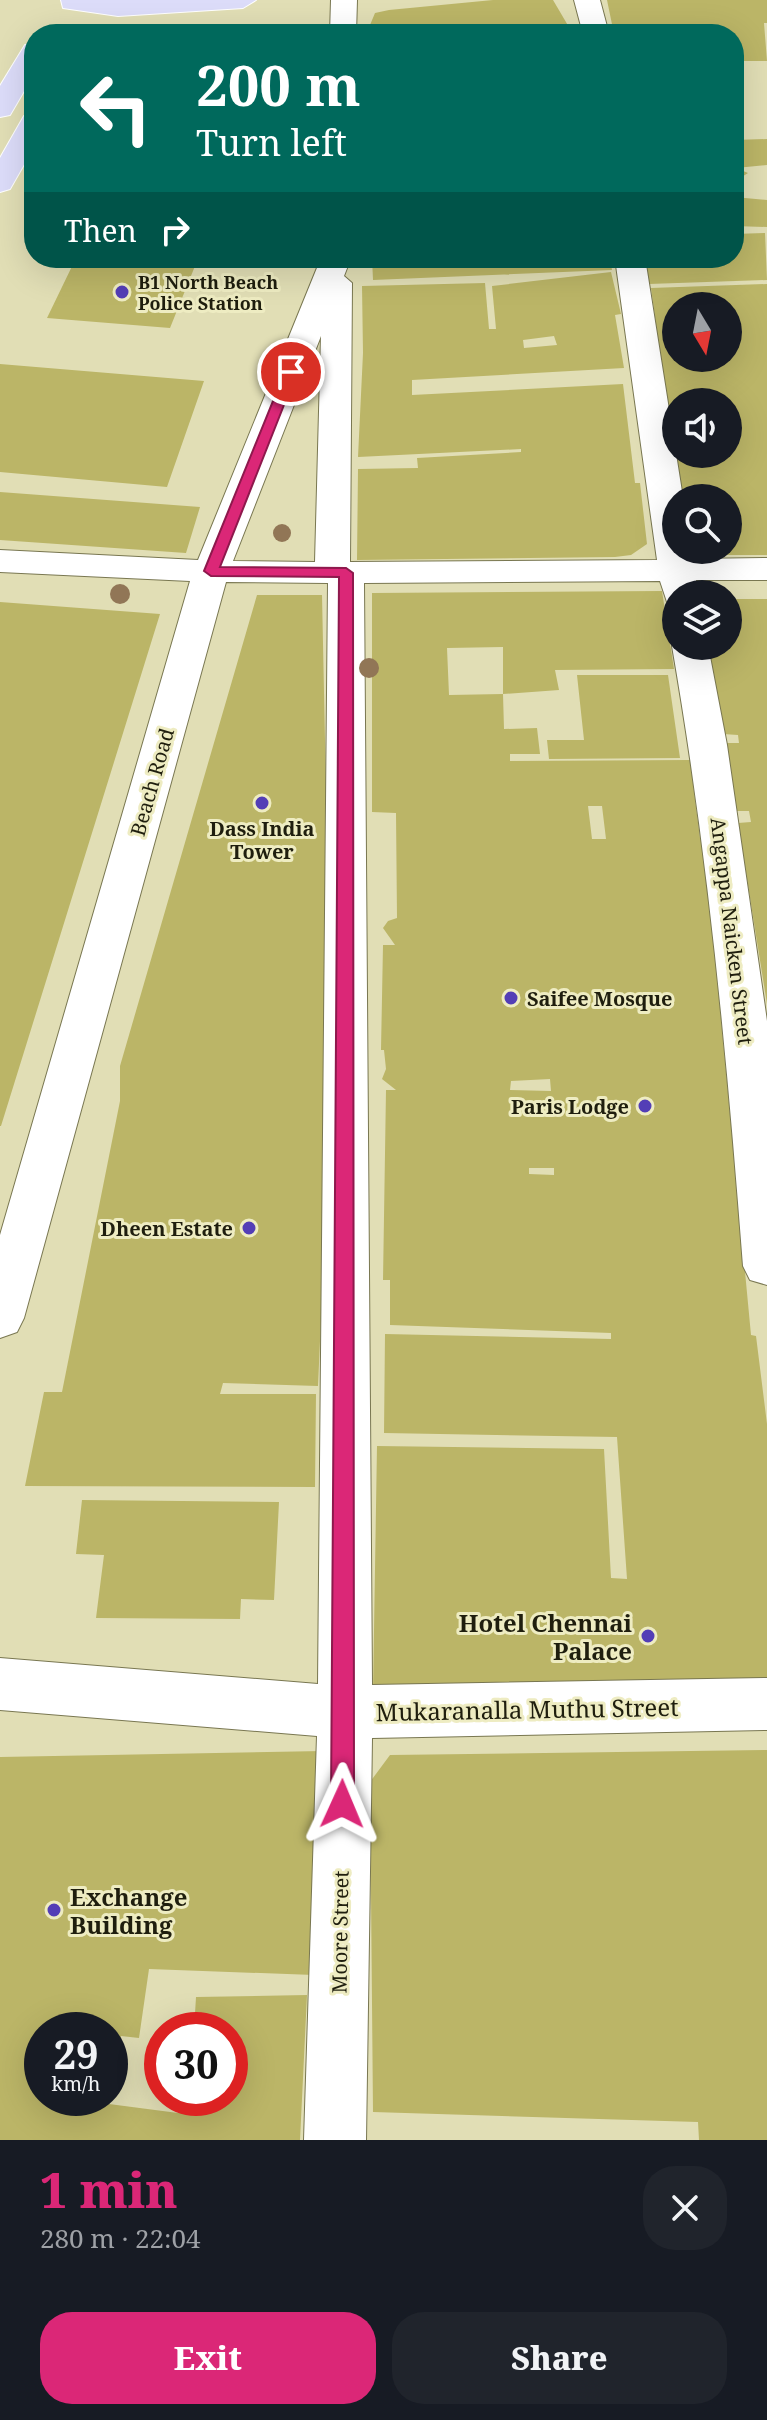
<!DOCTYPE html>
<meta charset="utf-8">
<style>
:root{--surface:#171b24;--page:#20242c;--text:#f1f3f6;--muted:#9ea1a6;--accent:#db2777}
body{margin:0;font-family:"Noto Serif",serif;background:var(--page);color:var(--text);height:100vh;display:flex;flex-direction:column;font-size:30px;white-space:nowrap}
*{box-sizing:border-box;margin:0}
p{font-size:26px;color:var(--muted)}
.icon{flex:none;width:44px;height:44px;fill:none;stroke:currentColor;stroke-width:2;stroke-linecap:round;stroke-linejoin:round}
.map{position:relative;height:2140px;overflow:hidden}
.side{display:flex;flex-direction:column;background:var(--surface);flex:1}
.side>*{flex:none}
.banner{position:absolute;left:24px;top:24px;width:720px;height:244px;border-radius:32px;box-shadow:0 8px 32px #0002;background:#00695c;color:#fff;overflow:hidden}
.needle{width:52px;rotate:170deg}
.fabs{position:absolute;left:662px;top:292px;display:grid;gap:16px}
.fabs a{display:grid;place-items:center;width:80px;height:80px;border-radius:50%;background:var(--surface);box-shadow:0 8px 32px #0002;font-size:40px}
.speed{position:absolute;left:24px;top:2012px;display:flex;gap:16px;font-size:40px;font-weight:700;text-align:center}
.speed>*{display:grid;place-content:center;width:104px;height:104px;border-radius:50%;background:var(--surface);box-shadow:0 8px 32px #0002;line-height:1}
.speed small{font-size:20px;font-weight:400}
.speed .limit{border:12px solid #d22;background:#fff;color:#111}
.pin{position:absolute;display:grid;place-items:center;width:68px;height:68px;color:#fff;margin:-34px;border:4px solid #fff;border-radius:50%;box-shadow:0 2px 8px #0007}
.me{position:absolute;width:88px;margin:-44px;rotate:1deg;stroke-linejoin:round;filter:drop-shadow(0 0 6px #0008)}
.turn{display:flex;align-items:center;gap:28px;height:168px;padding:0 40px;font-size:36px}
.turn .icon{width:104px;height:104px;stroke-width:2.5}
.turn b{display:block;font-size:56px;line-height:68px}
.then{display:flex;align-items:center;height:76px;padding:0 40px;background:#0003;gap:16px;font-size:30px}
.round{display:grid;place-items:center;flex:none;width:84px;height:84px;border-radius:32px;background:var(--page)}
.head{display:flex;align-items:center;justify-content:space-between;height:136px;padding:0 40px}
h1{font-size:48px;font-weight:800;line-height:60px;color:var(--accent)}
.primary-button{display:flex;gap:16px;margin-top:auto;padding:16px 40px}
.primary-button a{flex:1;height:92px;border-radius:32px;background:var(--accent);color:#fff;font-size:32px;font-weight:800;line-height:92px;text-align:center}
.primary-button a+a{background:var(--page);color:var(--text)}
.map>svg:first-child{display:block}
.building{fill:#bbb567;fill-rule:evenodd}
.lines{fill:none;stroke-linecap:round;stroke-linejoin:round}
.minor-casing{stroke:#797751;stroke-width:2}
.major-casing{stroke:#fff;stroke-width:2}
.minor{fill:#fff;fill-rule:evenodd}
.major{fill:#dcdcf9;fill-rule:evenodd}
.tree{fill:#917656}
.route{fill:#db2777;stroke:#8e194d;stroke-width:2}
.poi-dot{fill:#533eb6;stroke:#eeecc2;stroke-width:3}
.labels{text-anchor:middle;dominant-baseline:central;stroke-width:6;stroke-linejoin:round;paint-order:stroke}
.far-poi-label{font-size:18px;font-weight:bold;fill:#1f1e0e;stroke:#eeecc2;text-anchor:start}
.street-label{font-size:20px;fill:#1f1e0e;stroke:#eeecc2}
.poi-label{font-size:20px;font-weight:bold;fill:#1f1e0e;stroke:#eeecc2;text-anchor:end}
.near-poi-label{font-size:24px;font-weight:bold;fill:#1f1e0e;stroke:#eeecc2;text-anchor:end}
.near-street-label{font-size:24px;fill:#1f1e0e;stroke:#eeecc2}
</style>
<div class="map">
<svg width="767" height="2140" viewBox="0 0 767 2140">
<rect width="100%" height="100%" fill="#e1deb5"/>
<!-- building -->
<path class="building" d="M493,0H553L573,34H374L370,25L375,13L389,10Z
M607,0H767V23H764L767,61H736L734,34H614Z
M767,139V165L736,168L748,173L734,182V140Z
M734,197L767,200V227L734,226Z
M765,233L767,280L649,284L644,258H734V234Z
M76,258H87L195,266L170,328L47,318Z
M372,258H610L612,270L373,280Z
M611,272L621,314L615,315L624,368L412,380V395L623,384L635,483H640L647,544L631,555L615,557L357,560L358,469L418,468L417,458L521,452V449L358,457L363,353L362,286L485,283L489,329H496L492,286ZM554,336L557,345L524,348L523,340Z
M767,284V555H712L700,550H728V498H680L651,288ZM676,306H728V358H676ZM676,402H728V454H676Z
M0,364L204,381L167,487L0,472Z
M0,492L200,507L186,553L0,540Z
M662,591L674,669L555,670L559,690L503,694V647L447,648L449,695L503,694L504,729L537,728L540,754H510V761L690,760L700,838L704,839L751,1335L756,1336L767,1424V1693L373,1692L377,1446L604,1449L611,1578L627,1579L617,1437L384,1433L385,1334L611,1339V1333L390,1325V1280H383L386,1090H396L382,1079L386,1069L384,1050H381L383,945H395L383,928L388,921L397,918L396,813L372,812V593ZM588,806H602L606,839H592ZM550,1079L551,1091L510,1090L511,1081ZM529,1168H554V1175L529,1174Z
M257,595H322L331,1031L327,1185L318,1386L223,1383L220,1394H316L315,1487L25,1486L44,1392H62L120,1101V1066Z
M728,599H767V1004L738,823L751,822L749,811H737L725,743H739L738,735L723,734L707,646H728Z
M0,602L160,614L1,1126H0Z
M577,675H668L680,758L549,759L547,740H584Z
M82,1500L279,1502L274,1600L241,1599L240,1619L96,1618L104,1555L76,1554Z
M767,1750V2140H699L698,2122L373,2112L370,1782L390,1755Z
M323,1751L314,1975L149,1969L139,2038L121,2036L112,2091L110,2030H42V2098H110L109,2104L178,2113L180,2099L230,2098V2030H194L196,1997L307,1995L300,2140H0V1757Z"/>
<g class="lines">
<!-- minor casing -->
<g class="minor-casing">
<path id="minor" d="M331,0H357L356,34H330Z
M574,0H600L609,34H583Z
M321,258H351L344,276L352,283L350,562L657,560L615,258H645L683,498H676V550H691L692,559L767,558V580H696L698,594H676V604L667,602L660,581L364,583L372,1685L767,1678V1730L372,1738L366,2140H304L317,1736L0,1710V1658L318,1684L328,583L226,582L24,1318L17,1332L0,1338V1235L190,581L0,572V550L198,560ZM321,336L315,562L233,561Z
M676,640V646H708L727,745L767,1021V1285L750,1280L743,1266C727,1057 708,853 672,646Z"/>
</g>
<!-- major casing -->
<g class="major-casing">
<path id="major" d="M61,0H256L243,8L118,16L63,8Z
M34,43V74L10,115L0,117V86L25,45Z
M34,114V147L10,189L0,192V158L24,116Z"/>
</g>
<!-- minor -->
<use href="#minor" class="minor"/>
<!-- major -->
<use href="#major" class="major"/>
</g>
<!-- trees -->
<g class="tree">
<circle cx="282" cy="533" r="9"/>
<circle cx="120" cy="594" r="10"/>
<circle cx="369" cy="668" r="10"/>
</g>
<!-- route -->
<path class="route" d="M286,369L297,372L220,567L346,568L353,573L354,1804L351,1812L342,1815L334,1812L331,1804L339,577L211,576L204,571Z"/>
<!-- markers -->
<g class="poi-dot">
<circle cx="122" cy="292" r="8"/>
<circle cx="262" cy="803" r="8"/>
<circle cx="511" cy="998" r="8"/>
<circle cx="645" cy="1106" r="8"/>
<circle cx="249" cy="1228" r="8"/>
<circle cx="648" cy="1636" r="8"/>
<circle cx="54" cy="1910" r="8"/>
</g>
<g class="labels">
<!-- far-poi labels -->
<g class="far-poi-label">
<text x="138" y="282">B1 North Beach<tspan x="138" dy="21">Police Station</tspan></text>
</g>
<!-- street labels -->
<g class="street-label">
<text transform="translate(152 782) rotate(-74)">Beach Road</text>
<text transform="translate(732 931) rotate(83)">Angappa Naicken Street</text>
<text transform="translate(340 1932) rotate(-89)">Moore Street</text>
</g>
<!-- poi labels -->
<g class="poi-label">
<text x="262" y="828" text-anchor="middle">Dass India<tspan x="262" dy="23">Tower</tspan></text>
<text x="527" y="998" text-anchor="start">Saifee Mosque</text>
<text x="629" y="1106">Paris Lodge</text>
<text x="233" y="1228">Dheen Estate</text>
</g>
<!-- near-poi labels -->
<g class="near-poi-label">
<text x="632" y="1622">Hotel Chennai<tspan x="632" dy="28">Palace</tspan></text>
<text x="70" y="1896" text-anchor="start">Exchange<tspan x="70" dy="28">Building</tspan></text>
</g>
<!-- near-street labels -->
<g class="near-street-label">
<text transform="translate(527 1709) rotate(-1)">Mukaranalla Muthu Street</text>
</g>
</g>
</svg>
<div class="fabs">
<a><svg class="needle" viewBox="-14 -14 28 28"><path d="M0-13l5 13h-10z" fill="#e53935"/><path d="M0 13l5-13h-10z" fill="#9ea1a6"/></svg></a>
<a><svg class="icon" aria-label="sound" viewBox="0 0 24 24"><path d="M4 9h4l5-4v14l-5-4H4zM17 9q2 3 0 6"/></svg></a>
<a><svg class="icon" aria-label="search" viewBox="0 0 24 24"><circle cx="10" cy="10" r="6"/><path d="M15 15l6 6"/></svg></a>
<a><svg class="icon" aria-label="layers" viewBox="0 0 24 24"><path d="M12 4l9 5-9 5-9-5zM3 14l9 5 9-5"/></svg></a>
</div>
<div class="speed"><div>29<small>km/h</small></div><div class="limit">30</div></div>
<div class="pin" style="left:291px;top:372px;background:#d93025"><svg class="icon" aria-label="arrive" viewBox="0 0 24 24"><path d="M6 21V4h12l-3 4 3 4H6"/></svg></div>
<svg class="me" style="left:342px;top:1804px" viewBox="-20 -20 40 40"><path d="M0-17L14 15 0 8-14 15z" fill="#db2777" stroke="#fff" stroke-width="4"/></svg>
<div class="banner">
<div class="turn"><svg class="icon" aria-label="left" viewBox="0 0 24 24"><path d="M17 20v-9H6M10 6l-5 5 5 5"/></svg><div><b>200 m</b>Turn left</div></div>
<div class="then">Then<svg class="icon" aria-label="right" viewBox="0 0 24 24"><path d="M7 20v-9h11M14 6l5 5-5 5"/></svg></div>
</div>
</div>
<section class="side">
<div class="head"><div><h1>1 min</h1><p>280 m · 22:04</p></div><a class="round"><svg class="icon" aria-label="close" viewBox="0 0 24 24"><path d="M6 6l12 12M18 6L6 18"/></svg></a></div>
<div class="primary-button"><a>Exit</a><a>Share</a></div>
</section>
